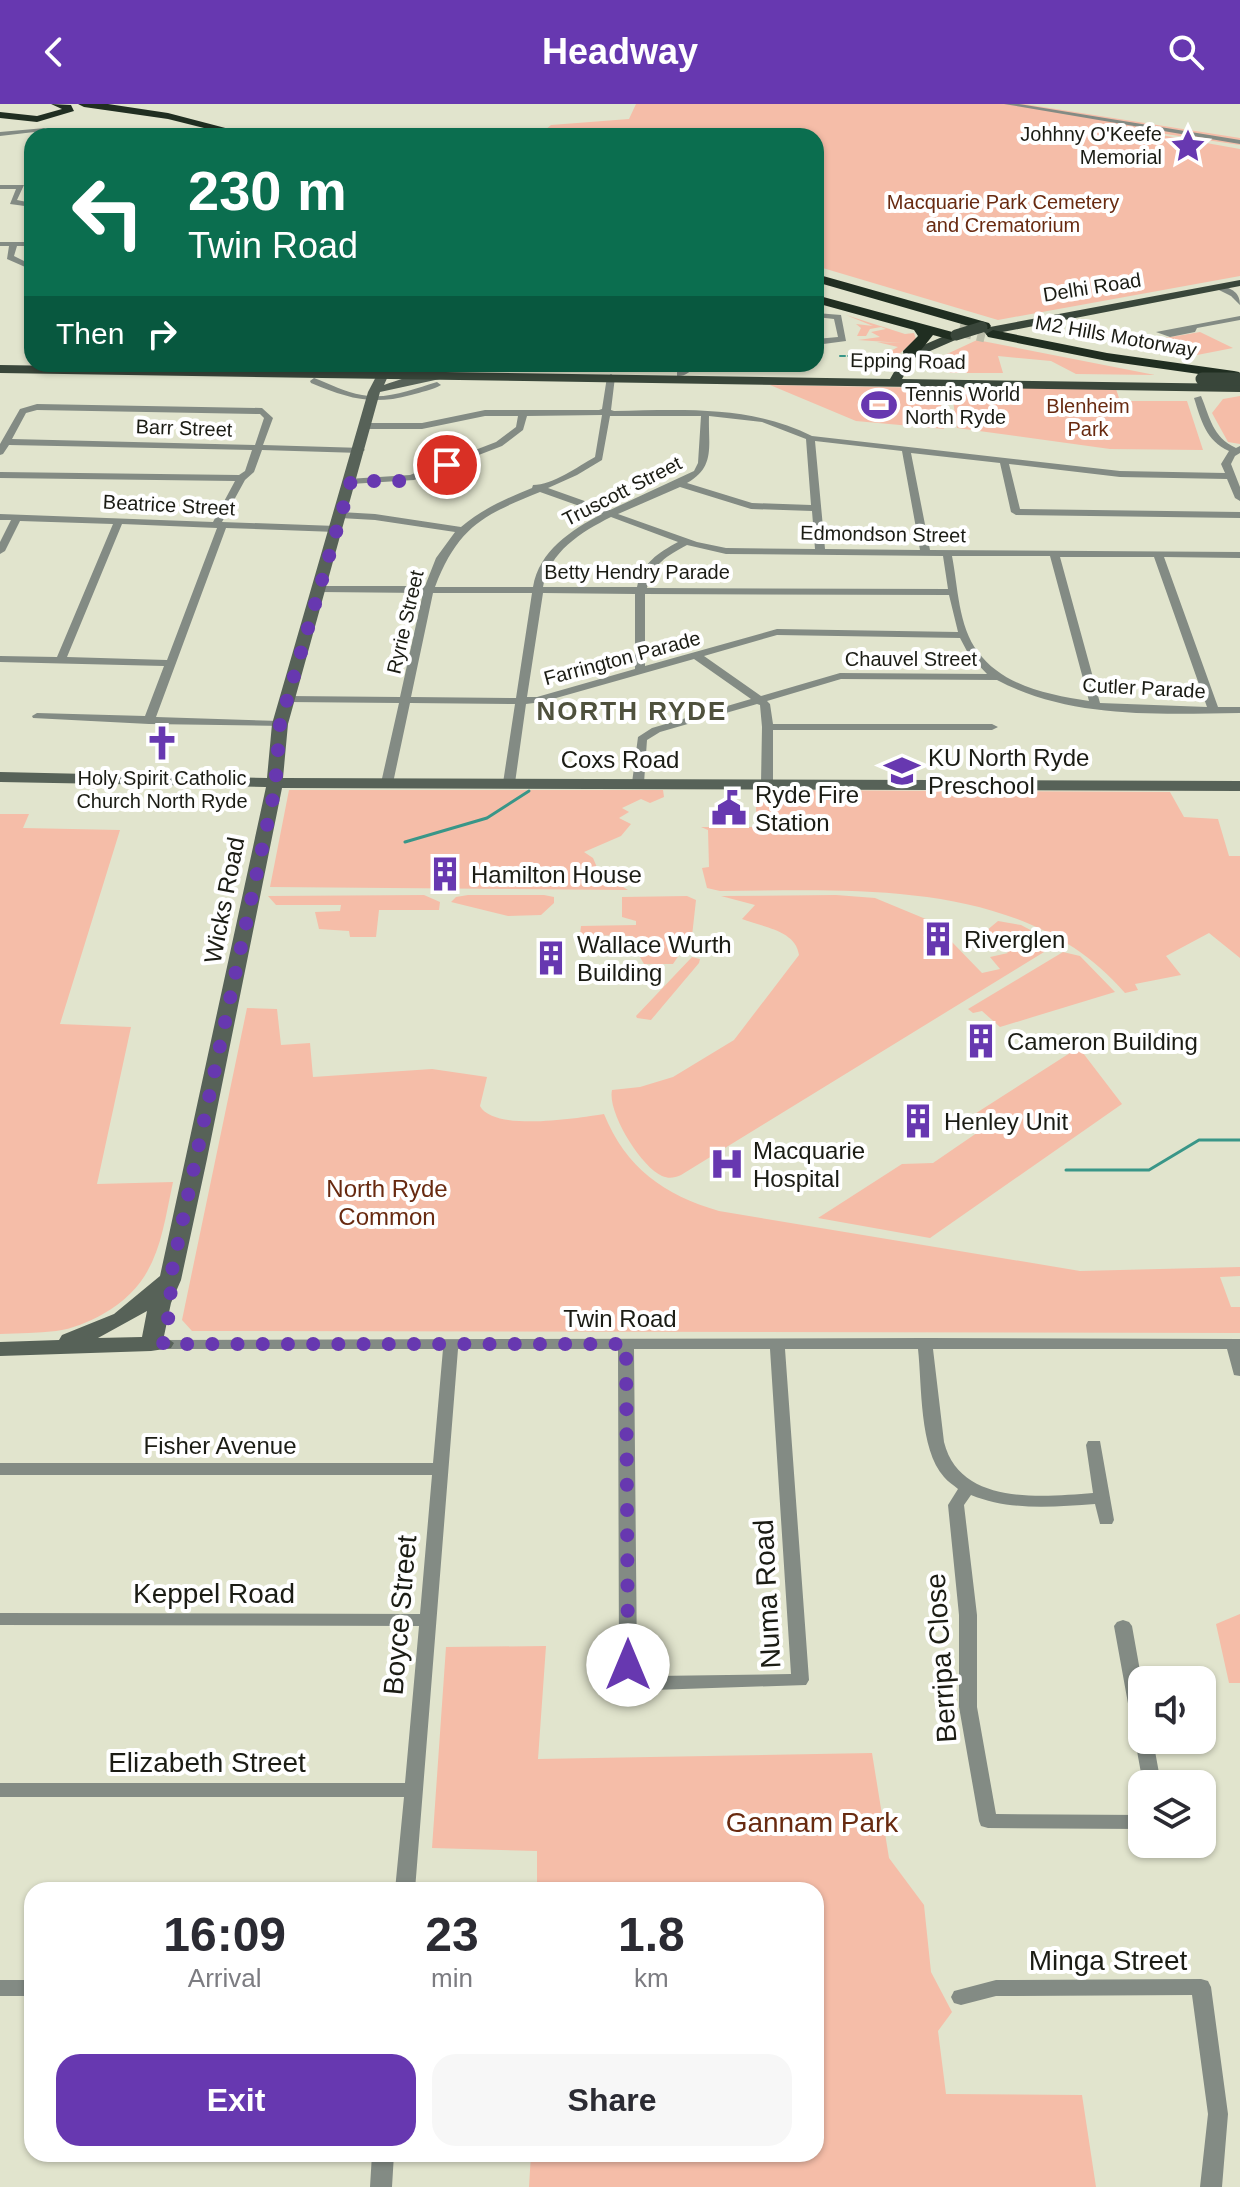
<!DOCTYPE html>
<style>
:root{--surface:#fff;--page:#f7f7f7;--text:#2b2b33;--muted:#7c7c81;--accent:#6738b0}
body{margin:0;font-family:Helvetica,sans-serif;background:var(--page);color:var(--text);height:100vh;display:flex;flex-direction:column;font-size:30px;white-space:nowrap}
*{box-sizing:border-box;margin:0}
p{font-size:26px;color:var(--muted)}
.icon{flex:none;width:44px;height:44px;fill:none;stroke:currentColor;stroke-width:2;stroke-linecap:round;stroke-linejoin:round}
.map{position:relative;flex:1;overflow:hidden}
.drawer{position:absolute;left:24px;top:1778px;width:800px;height:280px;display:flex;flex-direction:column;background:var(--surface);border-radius:24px;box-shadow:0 2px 6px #0004}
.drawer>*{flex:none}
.guide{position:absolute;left:24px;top:24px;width:800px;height:244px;border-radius:24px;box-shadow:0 2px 6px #0004;background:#0b6e4f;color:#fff;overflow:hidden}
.controls{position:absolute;left:1128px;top:1562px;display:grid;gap:16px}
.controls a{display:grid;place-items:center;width:88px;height:88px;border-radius:16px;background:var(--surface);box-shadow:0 2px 6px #0004;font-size:40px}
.pin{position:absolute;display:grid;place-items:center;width:68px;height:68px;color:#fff;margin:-34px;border:4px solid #fff;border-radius:50%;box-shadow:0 2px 8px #0007}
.me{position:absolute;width:88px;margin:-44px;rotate:0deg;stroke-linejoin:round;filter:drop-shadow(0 0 6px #0008)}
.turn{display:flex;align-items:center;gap:28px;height:168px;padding:0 32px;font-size:36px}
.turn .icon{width:104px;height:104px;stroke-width:2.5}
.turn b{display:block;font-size:56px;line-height:68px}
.then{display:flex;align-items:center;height:76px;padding:0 32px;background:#0003;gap:16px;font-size:30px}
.eta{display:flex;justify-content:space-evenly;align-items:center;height:136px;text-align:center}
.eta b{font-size:48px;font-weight:800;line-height:56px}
.primary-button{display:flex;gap:16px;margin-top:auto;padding:16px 32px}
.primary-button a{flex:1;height:92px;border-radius:24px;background:var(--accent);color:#fff;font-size:32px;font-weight:800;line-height:92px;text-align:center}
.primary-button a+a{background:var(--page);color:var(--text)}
header{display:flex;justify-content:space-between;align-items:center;height:104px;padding:0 32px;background:var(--accent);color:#fff;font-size:36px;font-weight:800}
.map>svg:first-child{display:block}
.green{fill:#f5bda8}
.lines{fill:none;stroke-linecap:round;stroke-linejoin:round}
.stream-far1{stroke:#399688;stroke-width:2}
.stream{stroke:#399688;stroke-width:3}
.highway-tunnel{stroke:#b9bca8;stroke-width:13;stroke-dasharray:13 6;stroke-linecap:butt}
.street{fill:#838b84;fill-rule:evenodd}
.secondary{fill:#576258;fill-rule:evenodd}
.primary{fill:#39463a;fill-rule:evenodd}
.highway{fill:#202e21;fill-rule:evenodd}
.primary-bridge-far1{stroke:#39463a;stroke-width:11}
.primary-bridge{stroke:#39463a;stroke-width:13}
.route{stroke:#6738b0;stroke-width:14;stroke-dasharray:0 25.2}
.labels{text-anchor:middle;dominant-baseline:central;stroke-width:8;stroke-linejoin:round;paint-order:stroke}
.far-poi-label{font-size:20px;fill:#1b1c14;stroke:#fff;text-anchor:end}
.far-park-label{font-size:20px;fill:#682a10;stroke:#fff}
.far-street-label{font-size:20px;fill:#1b1c14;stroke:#fff}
.poi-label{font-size:24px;fill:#1b1c14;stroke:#fff;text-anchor:start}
.street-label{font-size:24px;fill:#1b1c14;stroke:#fff}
.park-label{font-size:24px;fill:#682a10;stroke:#fff}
.far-district-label{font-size:26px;font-weight:bold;letter-spacing:2px;fill:#4f513d;stroke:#fff}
.near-street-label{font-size:28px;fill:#1b1c14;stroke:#fff}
.near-park-label{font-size:28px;fill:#682a10;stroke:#fff}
</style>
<header><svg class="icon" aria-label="back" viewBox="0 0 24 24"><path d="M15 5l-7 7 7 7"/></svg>Headway<svg class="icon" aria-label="search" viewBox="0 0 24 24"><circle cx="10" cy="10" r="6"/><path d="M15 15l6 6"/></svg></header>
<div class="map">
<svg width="1240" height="2083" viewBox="0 0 1240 2083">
<rect width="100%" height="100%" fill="#e1e4cd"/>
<!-- green -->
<path class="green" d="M636,0H1024L1240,34V41L1105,21L1240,45V172L998,216L816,162V32H538L551,21L629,15Z
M846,211L905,230L914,229L916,235L887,261L866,265C880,259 886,248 898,243L877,238L902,239L858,236L880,233L871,228L886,225L881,223L870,225L866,232H857L861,224L856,220L873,222Z
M1200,228L1233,244L1197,251L1165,234Z
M977,236L1155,271L1076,270L1051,257L998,252L1003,269H953L933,265L934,256Z
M770,281L939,284L944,325L856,317Z
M951,283L1116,285L1120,297H1187L1203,346L1110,345L957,324Z
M1240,292V340L1228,338L1212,309L1223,295Z
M289,686H663L664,693L650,699L641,695L622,704L629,708L619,714L631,720L621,732L584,748L593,754L599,768L628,786L270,783Z
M755,686L1170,688L1184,713L1218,715L1229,752H1240V854L1209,829L1166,852L1181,871L1135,880L1138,886L1125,889C1026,774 858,786 720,787L707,784L702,764L709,763L708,726L701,723H757Z
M0,710H29L23,724L120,726L60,920L131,923L97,1080L173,1078C161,1134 158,1179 103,1210C89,1218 72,1225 56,1227C38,1229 19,1229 0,1230Z
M424,791L440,798L439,806H379L376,833H350L349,827L319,825L315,808L340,807L341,801H276L268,792Z
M468,791H544L554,793V799L541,811L508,812L451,798L456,793Z
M836,791L875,794L945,823L923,831L932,840L951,837L982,869L1000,865L990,853L1008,849L986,827L998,817L1021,821L1057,840L681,1071C674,1074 669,1075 662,1072C641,1063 607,1008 612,986L640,983L673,973L734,936L799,851C796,826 762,823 742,815L755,801L721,792Z
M687,792L696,796L692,832L673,860H644L633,841V832L580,831L581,822L636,821V817L622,813V793Z
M1063,848L1080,852L1115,888L1000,923L982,907L973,909L968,905Z
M692,853L700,855L699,859L651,916L637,914L636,912Z
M247,904L277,905L281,941L310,939L313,973L432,965L487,973L480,1002C494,1028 578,1014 604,1010C626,1064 664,1091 719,1107L1080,1167L1240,1163V1172L1220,1173L1231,1203H1240V1229L192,1227L182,1216Z
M1084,940L1083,949L1122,1000L930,1134L818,1114L902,1060L933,1059L987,1022L970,1013Z
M1240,1510V1579H1229L1216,1520Z
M546,1542L538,1655L872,1649L889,1754L924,1801L931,1868L952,1908L938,1927L946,1990L1082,1991L1096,2083H529L531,2050H816V1786H537V1747L432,1744L446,1543Z"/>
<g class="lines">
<!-- stream-far1 -->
<path class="stream-far1" d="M840,252H845
M848,252H853"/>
<!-- stream -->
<path class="stream" d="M405,738L487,714L529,687
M1066,1066H1149L1199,1036H1240"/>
<!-- highway-tunnel -->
<path class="highway-tunnel" d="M959,226L985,232"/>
<!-- street -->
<path class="street" d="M1004,0H1019L1240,36V40Z
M45,24L43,27L0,32V28Z
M0,81H24L17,96L32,99V103L10,100L16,85H0Z
M0,138H32V142H17L14,152L32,161V166L7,155L9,142H0Z
M1220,181C1232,185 1240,188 1240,201L1231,192L1217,185L1216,183Z
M816,209L841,211L846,237L816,241V235L838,233L834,215L816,213Z
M1240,212V216L1197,224L1195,228L1170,233L1156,228Z
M384,260H392L389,267H383Z
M687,260H695C693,267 684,273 677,272V268Z
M611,270L615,273L611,306L614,307C683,306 749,301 812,332L1120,367L1225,369L1221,360L1229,347C1206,337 1201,316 1194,294L1201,292C1210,313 1212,333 1236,344L1240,342V349L1235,352L1231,360L1240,383V397L1235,394L1227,375L1120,373L1009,360L1020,405L1240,408V414L1016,411L1011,408L1000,359L911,349L930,446L1240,448V454L1164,453L1218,603H1240V609C1158,610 1071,615 997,576L841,575L767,597L770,600L773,620H992L998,623L992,626H773V679L767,682L761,679L762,623L760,601L757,600L660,628L647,636L644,679L638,682L634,681L632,679L638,633L652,624L751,595L694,555L542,598L526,600L515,679L509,682L503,679L515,600L410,599L393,679L391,681H383L381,679L399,599L287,598L282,595L287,592L400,593L423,489L320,488L315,485L320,482H425L436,454L455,428L375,416L340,414L335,411L340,408L375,410L461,423C482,405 507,394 532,384L533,381C553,381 577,363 595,353L602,311L527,312L523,326L502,342L414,376L351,380L348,379V375L410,371L496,338L516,323L518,312H485L422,325H367L363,322L367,319H422L485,306H599L602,305L607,273ZM610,312H701L698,359L694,367L610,406L548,384L577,371L602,356ZM709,312L762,318L806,335L811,401L752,399L687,379C716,363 708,341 709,312ZM815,337L902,347L920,446L825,445ZM680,383L751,405L812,407L815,445L726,444L697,438L618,410ZM540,388L602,410C571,426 539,447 533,483H435C458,423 483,411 540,388ZM611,413L678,438C658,449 642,459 637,483H543C549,448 581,428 611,413ZM687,441L726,450L943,452L948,485L647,484C652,460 667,452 687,441ZM952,452H1050L1089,597C1049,591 1003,582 978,548C958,522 958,482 952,452ZM1060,453H1154L1207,603L1100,599ZM433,489H532L516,594L411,593ZM543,489L635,490V565L537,593H527ZM645,490L949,491L958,528L777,525L645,562ZM777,531L960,534L969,551L987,570L840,569L761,592L704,552Z
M314,274C330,280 345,288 362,291C388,296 413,285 437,278L441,281C433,286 421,288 411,291C371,302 348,294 311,279L310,277Z
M37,300L262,304L273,314L263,341L363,344L365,346L360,349L262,346L254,368L245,376L222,418L336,422L341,425L336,428L226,424L156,613L280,617L286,620L284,622L149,620L33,614L32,612L37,609L145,612L164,562L0,558V552L57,553L113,420L20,417L5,447L0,450V438L11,416H0V410L213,418L235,377L0,374V368L239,371L245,367L252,346L9,341L3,350L0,351V340L20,305ZM37,306L260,310L264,314L255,341L12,335L26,309ZM122,420L217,424L167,556L67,553Z
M925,1234L1240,1235V1272L1234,1271L1227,1245H933L944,1338C960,1402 1042,1393 1093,1389L1086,1341L1088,1337H1100L1114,1416L1112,1420H1100L1095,1400C1054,1403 1010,1407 971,1391L964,1401L977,1511V1603L996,1710L1142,1711V1725L988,1724L981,1722L979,1717L959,1603V1511L948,1401L958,1385C954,1381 948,1378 944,1373C919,1345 922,1281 918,1245H785L809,1576L806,1581L653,1586L626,1574L619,1561L618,1245H458L415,1786H395L404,1693H0V1679H405L419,1522L0,1521V1509L420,1510L432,1371H0V1359H433L443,1245H163L155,1240L158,1236ZM634,1245H770L791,1570L655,1572L639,1564L637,1561Z
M1123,1516L1129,1518L1132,1522L1142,1578V1636H1153L1161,1680H1143L1135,1636L1137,1632L1133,1627L1114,1522L1117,1518Z
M1201,1875L1208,1877L1211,1883L1228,2010L1222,2083H1200L1208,2010L1192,1891L996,1892L961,1901L954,1899L951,1893L954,1887L996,1876Z
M0,1876H32V1892H0Z
M372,2050H394L392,2083H370Z"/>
<!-- secondary -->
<path class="secondary" d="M379,267L389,270L384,281C400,275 434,263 449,273L380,288L288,620L283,674L1240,677V687L282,684L207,1055L181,1176L171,1199L164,1232L174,1239L171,1244L151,1247L0,1252V1238L59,1236L62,1231L114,1210L160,1172L266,683L0,678V668L267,674L272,620L368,288ZM147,1207L142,1233L98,1234Z"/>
<!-- primary -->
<path class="primary" d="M1240,176V182L987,231L978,222L984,218L990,223Z
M956,227L962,231L960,234L914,254L902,275L1240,280V288L0,269V261L890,275L905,249Z"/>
<!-- highway -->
<path class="highway" d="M51,0L71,1L74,7L37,18L0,14V8L37,12L62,5Z
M78,0H108L168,9L256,32H236L168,15L84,3Z
M816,170L989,219L991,222L989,225H979L816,178Z
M816,191L956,229L958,232L951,236L933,231L914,255H904L903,247L918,232L914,226L816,199Z
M993,226L1107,249L1234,267L1239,268L1240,273L1234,275L1107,257L988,233L986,230Z"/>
<!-- primary-bridge-far1 -->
<path class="primary-bridge-far1" d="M956,231L982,223"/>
<!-- primary-bridge -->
<path class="primary-bridge" d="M1202,275H1240"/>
</g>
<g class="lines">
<!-- route -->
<path class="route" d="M447,361L399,377H351L280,620L275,684L170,1176L171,1200L163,1240H626L628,1561"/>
</g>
<!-- icons -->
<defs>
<g id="sight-bare" transform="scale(2.76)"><path d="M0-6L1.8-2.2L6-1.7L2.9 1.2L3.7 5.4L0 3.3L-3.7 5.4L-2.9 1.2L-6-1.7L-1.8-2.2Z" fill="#6738b0" stroke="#fff" stroke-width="2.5" paint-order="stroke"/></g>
<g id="stadium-bare" transform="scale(2.76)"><path d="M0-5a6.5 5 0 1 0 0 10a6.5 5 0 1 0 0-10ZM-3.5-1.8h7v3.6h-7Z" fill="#6738b0" stroke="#fff" stroke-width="2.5" paint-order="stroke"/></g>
<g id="church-bare" transform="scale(2.76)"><path d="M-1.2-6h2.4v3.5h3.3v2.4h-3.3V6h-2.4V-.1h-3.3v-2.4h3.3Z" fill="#6738b0" stroke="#fff" stroke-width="2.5" paint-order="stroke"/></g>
<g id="school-bare" transform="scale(2.76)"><path d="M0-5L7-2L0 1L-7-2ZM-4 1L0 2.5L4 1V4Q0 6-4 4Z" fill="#6738b0" stroke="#fff" stroke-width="2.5" paint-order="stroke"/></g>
<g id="civic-bare" transform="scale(2.76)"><path d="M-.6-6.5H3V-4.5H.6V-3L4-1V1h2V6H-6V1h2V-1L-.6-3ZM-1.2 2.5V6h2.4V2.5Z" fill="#6738b0" stroke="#fff" stroke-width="2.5" paint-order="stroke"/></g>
<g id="building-bare" transform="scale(2.76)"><path d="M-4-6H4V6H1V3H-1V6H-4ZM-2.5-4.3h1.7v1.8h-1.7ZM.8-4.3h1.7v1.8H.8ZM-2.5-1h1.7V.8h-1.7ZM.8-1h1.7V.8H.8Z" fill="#6738b0" stroke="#fff" stroke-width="2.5" paint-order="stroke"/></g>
<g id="hospital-bare" transform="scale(2.76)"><path d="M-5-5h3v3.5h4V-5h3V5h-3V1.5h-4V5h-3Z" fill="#6738b0" stroke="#fff" stroke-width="2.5" paint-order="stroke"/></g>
</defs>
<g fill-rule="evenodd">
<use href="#sight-bare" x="1188" y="42"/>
<use href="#stadium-bare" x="879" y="301"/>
<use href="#church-bare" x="162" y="639"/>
<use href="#school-bare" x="902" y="667"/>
<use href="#civic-bare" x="729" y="704"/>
<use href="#building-bare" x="445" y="770"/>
<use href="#building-bare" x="938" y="835"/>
<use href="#building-bare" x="551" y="854"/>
<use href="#building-bare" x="981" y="937"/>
<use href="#building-bare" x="918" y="1017"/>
<use href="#hospital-bare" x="727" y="1060"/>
</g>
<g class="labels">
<!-- far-poi labels -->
<g class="far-poi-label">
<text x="1162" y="30">Johhny O'Keefe<tspan x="1162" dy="23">Memorial</tspan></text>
<text x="905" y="290" text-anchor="start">Tennis World<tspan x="905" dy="23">North Ryde</tspan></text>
<text x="162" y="674" text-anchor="middle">Holy Spirit Catholic<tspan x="162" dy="23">Church North Ryde</tspan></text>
</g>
<!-- far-park labels -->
<g class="far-park-label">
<text x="1003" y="98">Macquarie Park Cemetery<tspan x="1003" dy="23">and Crematorium</tspan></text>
<text x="1088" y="302">Blenheim<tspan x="1088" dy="23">Park</tspan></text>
</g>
<!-- far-street labels -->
<g class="far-street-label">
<text transform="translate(1092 183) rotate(-9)">Delhi Road</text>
<text transform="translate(1116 232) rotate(10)">M2 Hills Motorway</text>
<text transform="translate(908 257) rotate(1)">Epping Road</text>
<text transform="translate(184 324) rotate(2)">Barr Street</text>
<text transform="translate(622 387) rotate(-27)">Truscott Street</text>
<text transform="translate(169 401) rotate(3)">Beatrice Street</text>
<text transform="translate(883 430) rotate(1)">Edmondson Street</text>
<text x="637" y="468">Betty Hendry Parade</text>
<text transform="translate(405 518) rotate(-77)">Ryrie Street</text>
<text transform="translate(622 554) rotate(-15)">Farrington Parade</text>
<text x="911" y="555">Chauvel Street</text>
<text transform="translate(1144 584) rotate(3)">Cutler Parade</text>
</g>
<!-- poi labels -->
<g class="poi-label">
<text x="928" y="653">KU North Ryde<tspan x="928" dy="28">Preschool</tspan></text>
<text x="755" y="690">Ryde Fire<tspan x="755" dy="28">Station</tspan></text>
<text x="471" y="770">Hamilton House</text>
<text x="964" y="835">Riverglen</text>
<text x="577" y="840">Wallace Wurth<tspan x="577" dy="28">Building</tspan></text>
<text x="1007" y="937">Cameron Building</text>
<text x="944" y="1017">Henley Unit</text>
<text x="753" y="1046">Macquarie<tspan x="753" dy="28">Hospital</tspan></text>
</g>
<!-- street labels -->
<g class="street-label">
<text x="620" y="655">Coxs Road</text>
<text transform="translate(224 796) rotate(-79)">Wicks Road</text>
<text x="620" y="1214">Twin Road</text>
<text x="220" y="1341">Fisher Avenue</text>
</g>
<!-- park labels -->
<g class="park-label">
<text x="387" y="1084">North Ryde<tspan x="387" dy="28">Common</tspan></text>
</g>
<!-- far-district labels -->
<g class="far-district-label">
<text x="632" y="607">NORTH RYDE</text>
</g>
<!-- near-street labels -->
<g class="near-street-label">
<text x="214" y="1489">Keppel Road</text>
<text transform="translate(767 1490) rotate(-93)">Numa Road</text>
<text transform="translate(400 1511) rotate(-85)">Boyce Street</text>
<text transform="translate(941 1554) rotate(-94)">Berripa Close</text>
<text x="207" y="1658">Elizabeth Street</text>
<text x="1108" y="1856">Minga Street</text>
</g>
<!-- near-park labels -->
<g class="near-park-label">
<text x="812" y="1718">Gannam Park</text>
</g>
</g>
</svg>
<div class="controls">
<a><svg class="icon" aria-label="sound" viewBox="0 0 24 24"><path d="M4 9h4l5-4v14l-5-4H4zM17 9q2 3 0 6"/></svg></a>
<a><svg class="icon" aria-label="layers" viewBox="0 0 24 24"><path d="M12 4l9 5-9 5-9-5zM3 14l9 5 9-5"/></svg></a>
</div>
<div class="pin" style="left:447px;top:361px;background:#d93025"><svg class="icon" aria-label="arrive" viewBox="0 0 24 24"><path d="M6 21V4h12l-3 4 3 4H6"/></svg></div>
<svg class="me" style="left:628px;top:1561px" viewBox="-20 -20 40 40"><circle r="19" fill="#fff"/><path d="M0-13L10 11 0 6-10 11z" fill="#6738b0"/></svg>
<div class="guide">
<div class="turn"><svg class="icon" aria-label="left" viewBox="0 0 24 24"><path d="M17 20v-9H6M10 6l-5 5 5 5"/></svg><div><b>230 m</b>Twin Road</div></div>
<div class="then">Then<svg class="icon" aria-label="right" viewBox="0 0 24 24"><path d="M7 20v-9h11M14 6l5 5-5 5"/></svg></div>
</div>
<section class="drawer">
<div class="eta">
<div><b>16:09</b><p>Arrival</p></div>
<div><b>23</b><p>min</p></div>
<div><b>1.8</b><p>km</p></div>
</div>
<div class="primary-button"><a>Exit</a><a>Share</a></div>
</section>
</div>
